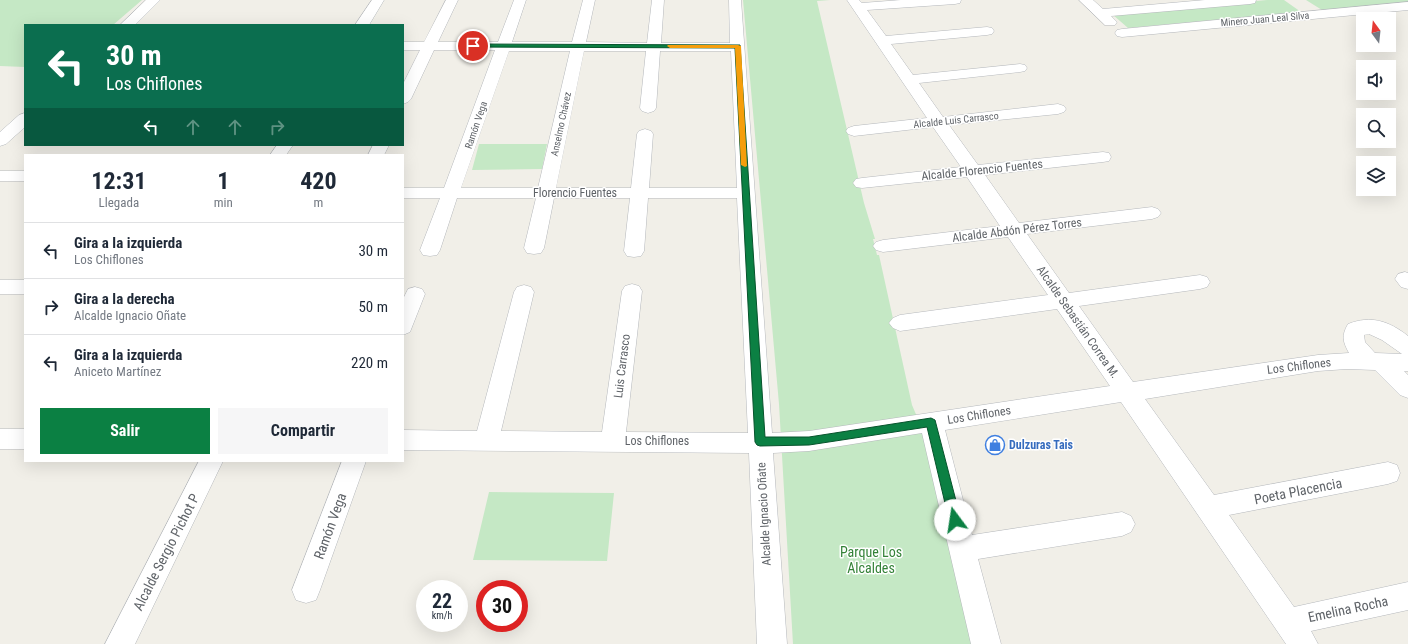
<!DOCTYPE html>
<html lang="es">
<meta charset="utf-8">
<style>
:root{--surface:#fff;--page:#f6f6f7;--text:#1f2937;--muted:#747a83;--line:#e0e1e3;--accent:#0b8043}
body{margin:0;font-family:"Roboto Condensed",sans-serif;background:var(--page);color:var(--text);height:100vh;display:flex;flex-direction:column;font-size:15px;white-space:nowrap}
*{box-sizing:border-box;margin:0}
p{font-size:13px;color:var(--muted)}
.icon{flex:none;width:22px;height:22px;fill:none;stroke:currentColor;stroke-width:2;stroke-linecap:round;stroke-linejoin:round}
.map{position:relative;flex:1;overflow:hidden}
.panel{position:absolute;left:24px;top:154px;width:380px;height:308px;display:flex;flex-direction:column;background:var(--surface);border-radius:0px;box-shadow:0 4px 16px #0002}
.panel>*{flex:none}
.guide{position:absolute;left:24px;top:24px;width:380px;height:122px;border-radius:0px;box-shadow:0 4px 16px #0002;background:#0b6e4f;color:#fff;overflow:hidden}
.needle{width:26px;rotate:345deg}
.controls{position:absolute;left:1356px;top:12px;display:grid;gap:8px}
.controls a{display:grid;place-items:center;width:40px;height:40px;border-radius:0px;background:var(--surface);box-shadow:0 4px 16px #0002;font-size:20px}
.speed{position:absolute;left:416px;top:580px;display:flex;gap:8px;font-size:20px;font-weight:700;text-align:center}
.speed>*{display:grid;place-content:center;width:52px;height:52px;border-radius:50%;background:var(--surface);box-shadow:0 4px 16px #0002;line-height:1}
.speed small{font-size:10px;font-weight:400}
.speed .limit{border:6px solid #d22;background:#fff;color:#111}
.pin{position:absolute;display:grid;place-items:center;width:34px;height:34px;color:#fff;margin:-17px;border:2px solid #fff;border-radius:50%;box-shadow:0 1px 4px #0007}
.me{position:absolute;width:44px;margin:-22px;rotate:346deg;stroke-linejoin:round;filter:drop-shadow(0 0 3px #0008)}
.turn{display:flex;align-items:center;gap:14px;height:84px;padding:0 16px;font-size:18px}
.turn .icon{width:52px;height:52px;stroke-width:2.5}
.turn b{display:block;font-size:28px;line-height:34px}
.lanes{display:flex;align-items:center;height:38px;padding:0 16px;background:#0003;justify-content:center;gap:20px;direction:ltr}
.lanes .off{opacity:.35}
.eta{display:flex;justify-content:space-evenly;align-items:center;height:68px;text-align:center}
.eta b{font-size:24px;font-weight:700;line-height:28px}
.cta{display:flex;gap:8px;margin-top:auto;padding:8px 16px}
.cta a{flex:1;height:46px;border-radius:0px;background:var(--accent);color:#fff;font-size:16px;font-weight:700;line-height:46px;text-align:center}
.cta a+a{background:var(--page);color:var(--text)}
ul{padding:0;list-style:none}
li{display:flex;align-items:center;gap:12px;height:56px;padding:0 16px;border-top:1px solid var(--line)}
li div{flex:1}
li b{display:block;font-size:15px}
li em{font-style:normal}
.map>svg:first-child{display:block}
.green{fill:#c5e8c5}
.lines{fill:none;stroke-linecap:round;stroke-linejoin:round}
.minor-casing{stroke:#b5b8bc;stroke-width:1}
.minor{fill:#fff;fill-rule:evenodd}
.route{fill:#0b8043;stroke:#07532c}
.slow{fill:#f59e0b}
.labels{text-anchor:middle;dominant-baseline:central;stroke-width:3;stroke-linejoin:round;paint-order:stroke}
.far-street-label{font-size:10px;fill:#5f6368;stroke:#fff}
.street-label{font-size:12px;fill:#5f6368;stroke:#fff}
.shop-label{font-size:12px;font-weight:bold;fill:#366cbe;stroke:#fff;text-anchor:start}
.near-street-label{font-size:14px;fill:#5f6368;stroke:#fff}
.near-park-label{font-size:14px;fill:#348238;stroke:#fff}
</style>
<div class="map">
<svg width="1408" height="644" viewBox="0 0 1408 644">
<rect width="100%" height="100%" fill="#f1efe8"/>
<!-- green -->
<path class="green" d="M0,0H142L113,25H25V67L0,66Z
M743,0H830L817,1L864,203L875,239H873L877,255H879L912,405L930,447L976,644H793L779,404Z
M1267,0H1284L1301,12L1128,28L1112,14Z
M1306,0H1408V2L1322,10Z
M479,144H547L542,169L472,170Z
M489,492L614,493L607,561L473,560Z"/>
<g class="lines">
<!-- minor casing -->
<g class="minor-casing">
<path id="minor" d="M146,0H160L135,25H120Z
M372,0H384L369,25H355Z
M446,0H458L438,42H498L514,0H526L512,42H572L583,0H595L586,42L647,43L652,0H664L661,43H730L729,0H741L772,433L809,431L1110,386L1057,309L900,331L893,328L889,323L893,318L900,315L1048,295L1008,237L883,252L876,250L873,246L876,242L883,240L1000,226L967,177L862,188L856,187L853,183L856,179L862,178L961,167L933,127L854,136L848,134L846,131L848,128L854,126L927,118L847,0H859L862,3L901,0H961L960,3L955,4L867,10L886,36L987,27L992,28L994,31L992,34L987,35L891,44L913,75L1020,64L1025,65L1027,68L1025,71L1020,72L919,83L943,117L1058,104L1064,106L1066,109L1064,112L1058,114L949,125L978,165L1103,152L1109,153L1111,157L1109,161L1103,162L985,175L1019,223L1152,207L1158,209L1161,213L1158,217L1152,219L1027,234L1069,293L1200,275L1207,277L1210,282L1207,287L1200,289L1079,306L1133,382L1318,355L1349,353C1343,342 1341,336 1348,324C1371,315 1389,321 1408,336V371H1404L1408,375V398L1400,395L1375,370L1347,369L1318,371L1145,399L1214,495L1388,462L1397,465L1400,473L1397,481L1388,484L1229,515L1294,607L1408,582V610L1311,631L1318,644H1286L1121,402L945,430L972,535L1122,512L1131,516L1135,524L1131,532L1122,536L978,559L1001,644H971L922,433L809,451L773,453L787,644H757L749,453L403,450V430L477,431L514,292L517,287L524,285L531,287L534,292L501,431L602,432L622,291L625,286L632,284L639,286L642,291L626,432L748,433L737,198H648L644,251L641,256L634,257L627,256L624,251L630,198H554L544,248L541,253L534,254L527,253L524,248L536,198H457L440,250L437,255L430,256L423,255L420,250L440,198H403V188H444L495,50H434L411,99L408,102L403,104V84L420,50H403V42H424ZM509,51H570L538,188H461ZM584,51H646L640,108L642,111L648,113L654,111L656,108L660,51H731L737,188H649L653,134L651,131L645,129L639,131L637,134L631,188H556ZM1369,334L1382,340L1402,354L1375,353L1365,342L1364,335Z
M1079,0H1093L1103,9L1205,0H1256L1255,3L1250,4L1111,16L1117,22L1115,25H1105Z
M1408,2V10L1122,37L1117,36L1115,33L1117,30L1122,29Z
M25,113V127L6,144L0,146V132L19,115Z
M277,145H293L286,155H270Z
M373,145H389L384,155H368Z
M0,171H25V181H0Z
M1405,272L1408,273V289L1401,287L1395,279L1398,274Z
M0,280H25V294H0Z
M415,287L422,289L425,294L410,332L403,335V299L408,289Z
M0,429H25V449H0Z
M199,461H223L135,644H105Z
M342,461H366L320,590L316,600L306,603L296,600L292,590Z"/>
</g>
<!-- minor -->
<use href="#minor" class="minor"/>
</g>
<!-- route -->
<path class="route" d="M473,44L740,45L765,437H809L931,418L935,420L961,520L959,523L955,525L951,523L949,520L927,427L809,445L760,446L757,445L755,442L735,48L471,47V45Z"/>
<!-- slow -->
<path class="slow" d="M668,45H738L741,46L747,166L745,167L741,165L735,48H670L667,46Z"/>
<!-- icons -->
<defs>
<g id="shop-ring" transform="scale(1)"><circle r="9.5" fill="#fff" stroke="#3f7fe0" stroke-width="1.5"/><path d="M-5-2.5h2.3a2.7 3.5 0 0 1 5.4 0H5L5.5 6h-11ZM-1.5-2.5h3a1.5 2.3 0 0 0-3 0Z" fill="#3f7fe0"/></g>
</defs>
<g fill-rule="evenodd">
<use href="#shop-ring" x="995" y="445"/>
</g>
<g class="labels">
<!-- far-street labels -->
<g class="far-street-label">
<text transform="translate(1265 19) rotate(-5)">Minero Juan Leal Silva</text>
<text transform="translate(956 120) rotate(-6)">Alcalde Luis Carrasco</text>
<text transform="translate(561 124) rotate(-78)">Anselmo Chávez</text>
<text transform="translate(476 125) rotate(-71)">Ramón Vega</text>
</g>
<!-- street labels -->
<g class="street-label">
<text transform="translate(982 170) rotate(-6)">Alcalde Florencio Fuentes</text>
<text x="575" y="193">Florencio Fuentes</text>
<text transform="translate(1017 230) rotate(-7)">Alcalde Abdón Pérez Torres</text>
<text transform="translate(1078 322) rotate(55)">Alcalde Sebastián Correa M.</text>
<text transform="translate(622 366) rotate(-83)">Luis Carrasco</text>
<text transform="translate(1299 366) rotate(-7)">Los Chiflones</text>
<text transform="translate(979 415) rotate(-9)">Los Chiflones</text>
<text x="657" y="441">Los Chiflones</text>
<text transform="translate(764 514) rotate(-93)">Alcalde Ignacio Oñate</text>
</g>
<!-- shop labels -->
<g class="shop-label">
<text x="1009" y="445">Dulzuras Tais</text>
</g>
<!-- near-street labels -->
<g class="near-street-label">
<text transform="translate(1298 491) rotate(-11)">Poeta Placencia</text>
<text transform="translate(330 526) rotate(-70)">Ramón Vega</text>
<text transform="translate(166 552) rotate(-63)">Alcalde Sergio Pichot P</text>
<text transform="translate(1348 609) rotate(-12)">Emelina Rocha</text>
</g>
<!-- near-park labels -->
<g class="near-park-label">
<text x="871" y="552">Parque Los<tspan x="871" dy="16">Alcaldes</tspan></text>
</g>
</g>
</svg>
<div class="controls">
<a><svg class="needle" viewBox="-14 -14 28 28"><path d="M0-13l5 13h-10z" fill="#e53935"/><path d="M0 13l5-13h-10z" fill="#747a83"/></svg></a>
<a><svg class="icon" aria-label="sound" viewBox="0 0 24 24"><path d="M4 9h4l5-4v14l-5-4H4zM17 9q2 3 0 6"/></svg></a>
<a><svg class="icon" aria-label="search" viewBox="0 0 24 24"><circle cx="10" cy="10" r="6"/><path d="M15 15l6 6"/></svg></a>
<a><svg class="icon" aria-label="layers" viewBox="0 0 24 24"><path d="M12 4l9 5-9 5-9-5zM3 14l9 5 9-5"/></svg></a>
</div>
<div class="speed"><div>22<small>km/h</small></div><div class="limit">30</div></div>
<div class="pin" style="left:473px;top:46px;background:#d93025"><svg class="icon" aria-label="arrive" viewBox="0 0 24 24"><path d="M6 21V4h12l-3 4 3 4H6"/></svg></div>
<svg class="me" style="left:955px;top:520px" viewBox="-20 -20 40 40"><circle r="19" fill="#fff"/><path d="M0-13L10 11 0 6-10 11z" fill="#0b8043"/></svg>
<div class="guide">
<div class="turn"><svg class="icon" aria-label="left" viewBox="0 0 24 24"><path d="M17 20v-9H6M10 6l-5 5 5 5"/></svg><div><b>30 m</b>Los Chiflones</div></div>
<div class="lanes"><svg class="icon" aria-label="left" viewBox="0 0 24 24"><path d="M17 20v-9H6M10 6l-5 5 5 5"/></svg><svg class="icon off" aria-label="ahead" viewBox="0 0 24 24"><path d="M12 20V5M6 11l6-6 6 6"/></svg><svg class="icon off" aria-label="ahead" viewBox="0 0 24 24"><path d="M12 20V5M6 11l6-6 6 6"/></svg><svg class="icon off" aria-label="right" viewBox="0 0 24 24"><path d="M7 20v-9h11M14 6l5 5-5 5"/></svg></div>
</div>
<section class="panel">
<div class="eta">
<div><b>12:31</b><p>Llegada</p></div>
<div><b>1</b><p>min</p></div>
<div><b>420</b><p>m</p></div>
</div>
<ul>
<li><svg class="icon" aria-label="left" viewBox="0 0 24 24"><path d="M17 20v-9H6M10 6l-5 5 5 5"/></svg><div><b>Gira a la izquierda</b><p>Los Chiflones</p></div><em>30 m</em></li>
<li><svg class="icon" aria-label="right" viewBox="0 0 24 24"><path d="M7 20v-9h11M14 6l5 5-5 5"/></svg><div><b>Gira a la derecha</b><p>Alcalde Ignacio Oñate</p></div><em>50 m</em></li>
<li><svg class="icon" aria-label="left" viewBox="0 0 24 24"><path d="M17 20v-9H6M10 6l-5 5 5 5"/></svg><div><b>Gira a la izquierda</b><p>Aniceto Martínez</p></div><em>220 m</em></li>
</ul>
<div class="cta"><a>Salir</a><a>Compartir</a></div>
</section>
</div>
